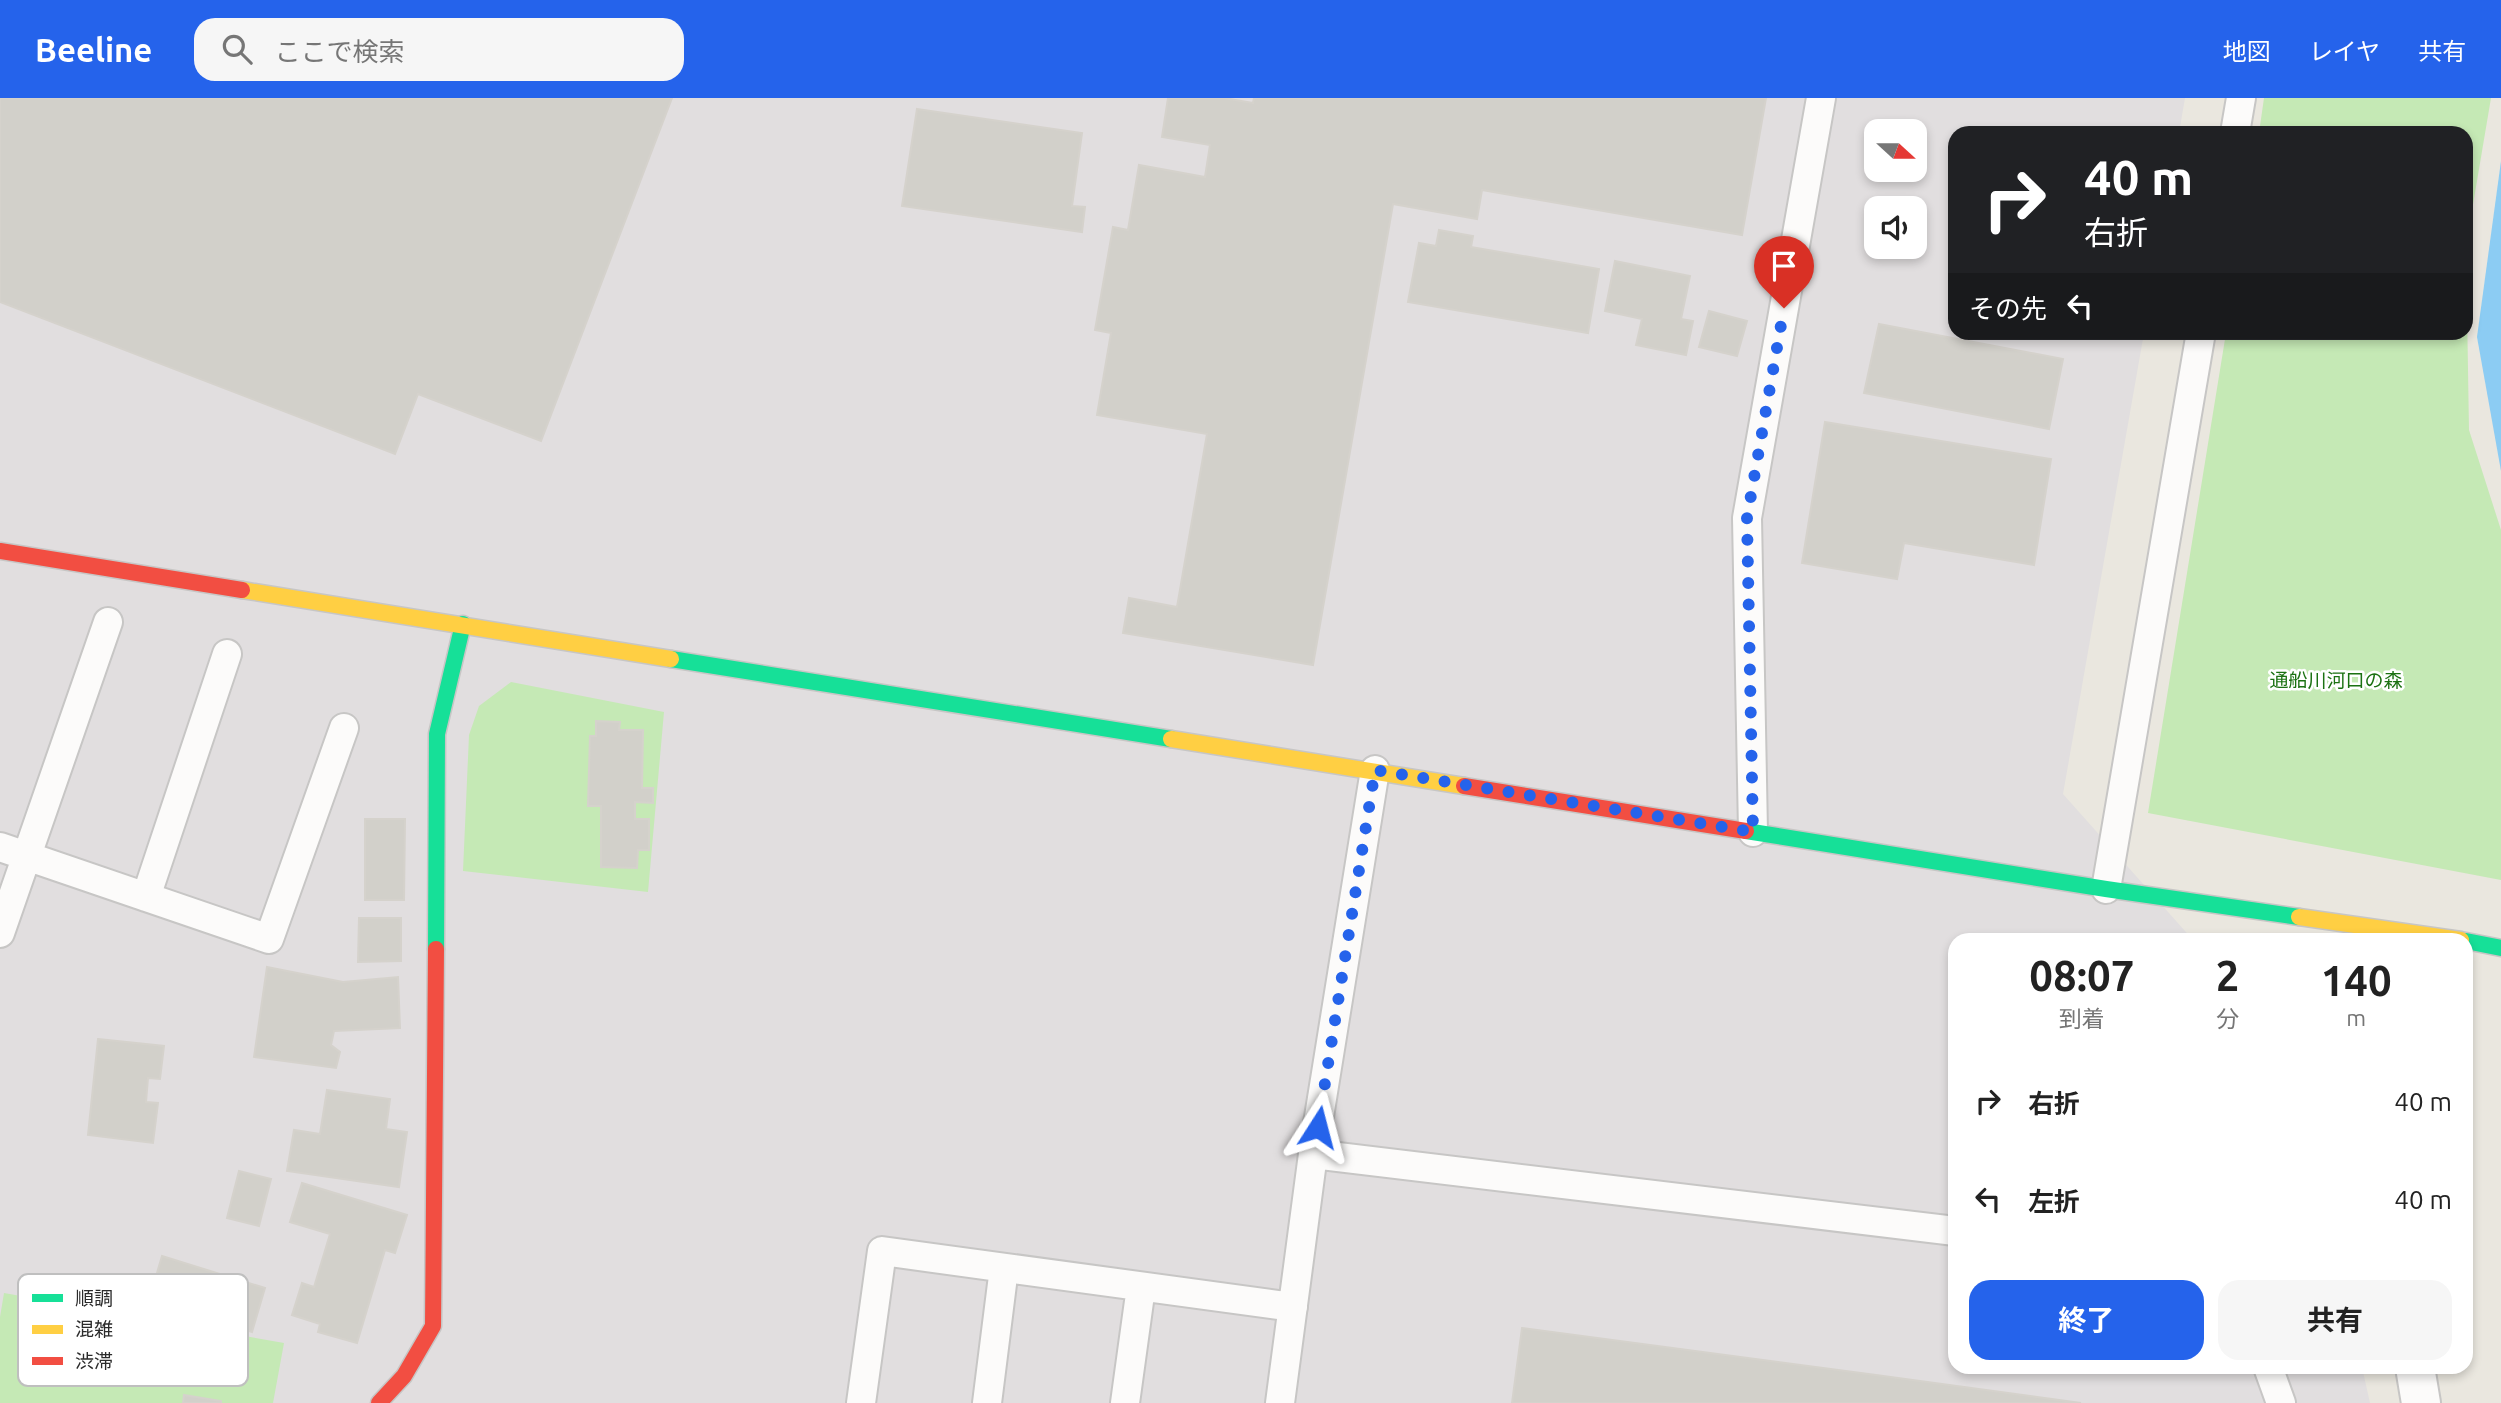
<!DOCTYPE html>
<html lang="ja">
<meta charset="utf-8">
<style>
:root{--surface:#fff;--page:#f6f6f6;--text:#222;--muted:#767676;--accent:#2563eb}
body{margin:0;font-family:Ubuntu,"Noto Sans JP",sans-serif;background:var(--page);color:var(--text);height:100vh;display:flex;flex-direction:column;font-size:26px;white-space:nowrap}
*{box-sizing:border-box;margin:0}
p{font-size:23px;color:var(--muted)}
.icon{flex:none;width:38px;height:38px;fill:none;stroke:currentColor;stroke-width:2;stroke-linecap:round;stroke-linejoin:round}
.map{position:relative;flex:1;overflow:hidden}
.sheet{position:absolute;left:1948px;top:835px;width:525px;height:441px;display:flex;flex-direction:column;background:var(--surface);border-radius:21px;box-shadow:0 4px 10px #0003}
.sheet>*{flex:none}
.guide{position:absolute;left:1948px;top:28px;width:525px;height:214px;border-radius:21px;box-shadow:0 4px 10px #0003;background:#202124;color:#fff;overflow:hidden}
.needle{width:46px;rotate:111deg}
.buttons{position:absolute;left:1864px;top:21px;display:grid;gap:14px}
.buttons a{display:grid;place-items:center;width:63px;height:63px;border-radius:14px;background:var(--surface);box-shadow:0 4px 10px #0003;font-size:35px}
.pin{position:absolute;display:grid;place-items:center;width:60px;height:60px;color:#fff;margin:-72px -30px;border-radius:50% 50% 50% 0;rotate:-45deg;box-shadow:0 0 7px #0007}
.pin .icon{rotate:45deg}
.me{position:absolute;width:77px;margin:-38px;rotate:9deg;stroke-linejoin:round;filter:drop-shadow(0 0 5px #0008)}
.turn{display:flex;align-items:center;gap:24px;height:147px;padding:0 21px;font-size:32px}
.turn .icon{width:91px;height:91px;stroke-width:2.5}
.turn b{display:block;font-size:49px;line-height:60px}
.then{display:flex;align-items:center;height:66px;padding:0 21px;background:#0003;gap:14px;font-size:26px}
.eta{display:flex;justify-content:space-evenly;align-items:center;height:119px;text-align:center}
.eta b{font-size:42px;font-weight:700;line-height:49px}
.action{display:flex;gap:14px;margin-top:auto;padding:14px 21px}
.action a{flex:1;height:80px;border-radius:21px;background:var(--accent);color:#fff;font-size:28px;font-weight:700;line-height:80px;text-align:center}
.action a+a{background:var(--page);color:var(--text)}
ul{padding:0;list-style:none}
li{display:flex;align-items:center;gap:21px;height:98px;padding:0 21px}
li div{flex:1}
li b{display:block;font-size:26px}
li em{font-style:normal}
header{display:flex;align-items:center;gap:42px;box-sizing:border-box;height:98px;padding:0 35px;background:var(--accent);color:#fff}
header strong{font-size:33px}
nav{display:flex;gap:38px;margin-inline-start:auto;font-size:24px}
.search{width:490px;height:63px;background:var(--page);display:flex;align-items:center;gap:18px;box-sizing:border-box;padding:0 24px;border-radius:21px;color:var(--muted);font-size:26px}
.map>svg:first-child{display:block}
.industrial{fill:#e1dedf;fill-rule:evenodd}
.green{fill:#c5e9b5}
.water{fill:#8cccf3}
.building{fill:#d2d0ca;stroke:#d5d2cc;stroke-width:2}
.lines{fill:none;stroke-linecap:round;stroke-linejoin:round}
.lane-casing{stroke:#c7c6c5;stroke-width:32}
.street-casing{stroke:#c7c6c5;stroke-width:42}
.fast-casing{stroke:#c7c6c5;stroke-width:19}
.slow-casing{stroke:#c7c6c5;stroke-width:19}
.jam-casing{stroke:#c7c6c5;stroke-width:19}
.lane{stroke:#fcfbfa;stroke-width:28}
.street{stroke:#fcfbfa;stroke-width:38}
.fast{stroke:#16e098;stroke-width:16}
.slow{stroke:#ffcf43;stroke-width:16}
.jam{stroke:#f24e42;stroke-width:16}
.route{stroke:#2563eb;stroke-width:12;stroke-dasharray:0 21.6}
.labels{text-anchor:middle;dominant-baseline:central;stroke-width:5;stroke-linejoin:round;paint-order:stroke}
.park-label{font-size:19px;fill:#1b7112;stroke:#fff}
.key{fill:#fff;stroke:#bfbfbf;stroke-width:2}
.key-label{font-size:19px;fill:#2b2b2b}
</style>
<header>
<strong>Beeline</strong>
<div class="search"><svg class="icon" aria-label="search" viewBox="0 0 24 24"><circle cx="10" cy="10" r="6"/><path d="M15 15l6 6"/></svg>ここで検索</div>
<nav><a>地図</a><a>レイヤ</a><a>共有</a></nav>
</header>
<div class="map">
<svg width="2501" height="1305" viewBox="0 0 2501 1305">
<rect width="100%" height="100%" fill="#eae7df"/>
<!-- industrial -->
<path class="industrial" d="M0,0H2185L2179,35H1955V234L2144,235L2063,696L2193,842H1955V1269H2362L2370,1305H0ZM1876,33H1914V72H1876ZM1876,110H1914V149H1876Z"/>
<!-- green -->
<path class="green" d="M2264,0H2491L2466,148L2469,332L2501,432V782L2148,715L2226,235L2466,234V35H2259Z
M511,584L664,614L648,794L463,773L469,637L479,608Z
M4,1195L284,1245L273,1305H0V1219Z"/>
<!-- water -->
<path class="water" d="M2501,63V373L2477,239Z"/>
<!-- building -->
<path class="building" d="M0,0H672L541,343L418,296L395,356L0,204Z
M1168,0H1224L1253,5L1254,0H1766L1742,137L1482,92L1477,121L1393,106L1313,567L1123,535L1129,500L1177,509L1207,336L1097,317L1111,235L1095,232L1113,129L1128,132L1139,67L1205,79L1210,47L1162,39Z
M917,11L1082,35L1072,108L1085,109L1082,134L902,108Z
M1439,132L1473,138L1471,149L1599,171L1588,235L1408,204L1419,145L1436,148Z
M1615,163L1690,178L1681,221L1693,223L1686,257L1636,247L1642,221L1605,213Z
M1709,213L1747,223L1737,258L1699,249Z
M1879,226L2063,261L2049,331L1864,295Z
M1825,324L2051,361L2034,467L1904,445L1897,481L1802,465Z
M596,623L620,624L619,632H643L642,690H653V705L635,704V721H649V752H638L637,770L601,769V708H588L590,638H596Z
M365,721H405L404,802H365Z
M359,820H401V863L358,864Z
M267,869L343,884L398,879L400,930L334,933L331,947L340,954L336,970L254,959Z
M98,941L164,948L160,981L148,980L146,1004L158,1005L153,1045L88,1037Z
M327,992L390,1001L386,1031L407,1034L399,1089L287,1073L294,1032L320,1036Z
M239,1073L271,1081L259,1128L227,1120Z
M302,1085L407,1117L395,1155L385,1152L357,1245L318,1234L320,1226L292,1217L302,1185L314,1189L330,1136L290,1124Z
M162,1158L265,1190L252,1234L149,1202Z
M1522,1230L1876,1277L2081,1305H1512Z
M184,1297L221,1303V1305H183Z"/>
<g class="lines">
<!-- lane casing -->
<g class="lane-casing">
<path id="lane" d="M2235,35L2241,0
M1753,734L1747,420L1821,0
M0,749L269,841L344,630
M2106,791L2201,234
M146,799L227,556
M0,835L108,524
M1313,1056L1375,672
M2268,1269L2281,1305
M861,1305L882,1153L1293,1209
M987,1305L1004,1170
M1125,1305L1141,1189
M1280,1305L1313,1056L1955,1133"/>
</g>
<!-- street casing -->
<g class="street-casing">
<path id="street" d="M2415,1269L2421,1305"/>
</g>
<!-- fast casing -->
<g class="fast-casing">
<path id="fast" d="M671,561L1171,641
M1746,733L2106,791L2299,819
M2466,843L2501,850
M436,851L437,636L463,526"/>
</g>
<!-- slow casing -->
<g class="slow-casing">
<path id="slow" d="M242,492L671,561
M1171,641L1464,688
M2299,819L2461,842"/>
</g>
<!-- jam casing -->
<g class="jam-casing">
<path id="jam" d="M0,453L242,492
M1464,688L1746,733
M379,1305L404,1278L433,1228L436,851"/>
</g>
<!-- lane -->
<use href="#lane" class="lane"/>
<!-- street -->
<use href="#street" class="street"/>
<!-- fast -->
<use href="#fast" class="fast"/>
<!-- slow -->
<use href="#slow" class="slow"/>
<!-- jam -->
<use href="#jam" class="jam"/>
</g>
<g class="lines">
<!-- route -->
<path class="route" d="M1318,1029L1375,672L1753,734L1747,420L1784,210"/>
</g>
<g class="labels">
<!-- park labels -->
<g class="park-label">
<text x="2336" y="582">通船川河口の森</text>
</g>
</g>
<!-- legend -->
<rect x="18" y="1176" width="230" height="112" rx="10" class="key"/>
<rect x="32" y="1196" width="31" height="8" fill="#16e098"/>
<rect x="32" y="1227" width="31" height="9" fill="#ffcf43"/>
<rect x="32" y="1259" width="31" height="8" fill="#f24e42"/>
<g class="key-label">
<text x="75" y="1207">順調</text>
<text x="75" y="1238">混雑</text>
<text x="75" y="1270">渋滞</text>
</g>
</svg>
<div class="buttons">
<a><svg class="needle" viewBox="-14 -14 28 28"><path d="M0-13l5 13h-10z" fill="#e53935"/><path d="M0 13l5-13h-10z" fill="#767676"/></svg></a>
<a><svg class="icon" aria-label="sound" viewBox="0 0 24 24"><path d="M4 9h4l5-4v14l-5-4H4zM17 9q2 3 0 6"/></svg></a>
</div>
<div class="pin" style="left:1784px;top:210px;background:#d93025"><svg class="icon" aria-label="arrive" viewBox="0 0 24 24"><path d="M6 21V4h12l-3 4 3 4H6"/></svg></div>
<svg class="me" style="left:1318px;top:1029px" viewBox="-20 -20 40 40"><path d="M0-17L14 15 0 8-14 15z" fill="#2563eb" stroke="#fff" stroke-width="4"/></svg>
<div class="guide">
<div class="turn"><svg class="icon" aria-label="right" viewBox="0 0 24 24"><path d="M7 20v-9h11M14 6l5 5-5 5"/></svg><div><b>40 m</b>右折</div></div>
<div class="then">その先<svg class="icon" aria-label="left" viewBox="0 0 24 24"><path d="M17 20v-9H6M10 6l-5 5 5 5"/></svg></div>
</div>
<section class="sheet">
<div class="eta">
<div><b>08:07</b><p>到着</p></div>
<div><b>2</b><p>分</p></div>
<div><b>140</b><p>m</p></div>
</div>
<ul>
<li><svg class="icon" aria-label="right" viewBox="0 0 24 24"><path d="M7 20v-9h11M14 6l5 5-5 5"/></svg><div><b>右折</b></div><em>40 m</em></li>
<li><svg class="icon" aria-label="left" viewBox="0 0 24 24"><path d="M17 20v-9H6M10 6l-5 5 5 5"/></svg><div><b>左折</b></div><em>40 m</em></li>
</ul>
<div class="action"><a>終了</a><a>共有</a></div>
</section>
</div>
